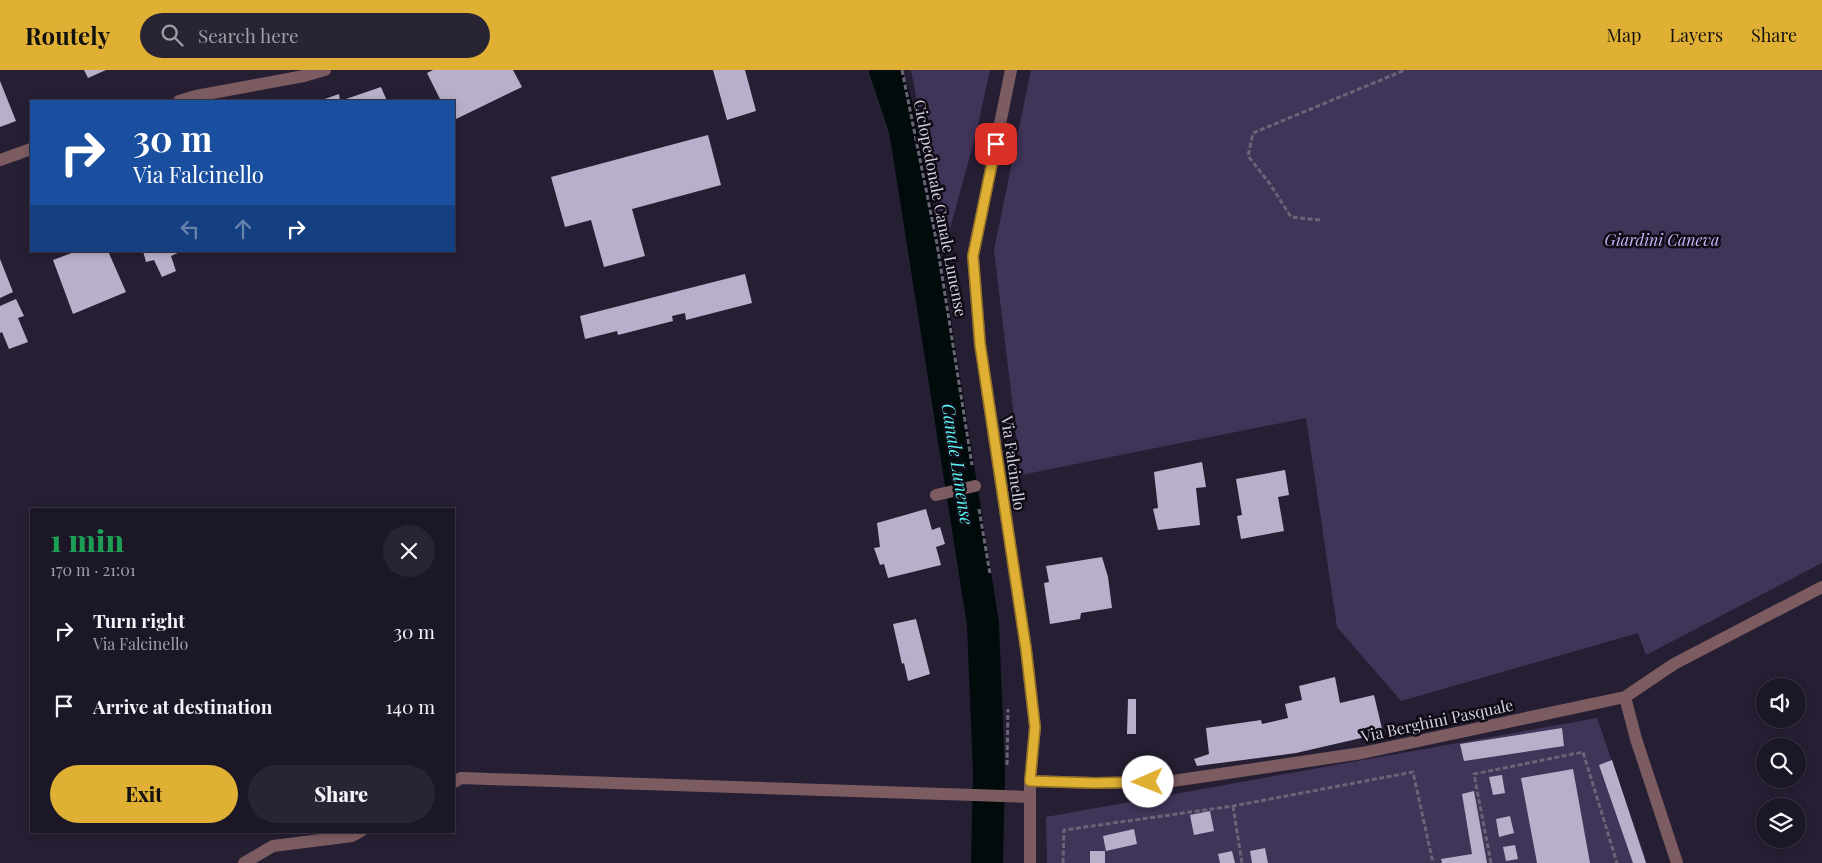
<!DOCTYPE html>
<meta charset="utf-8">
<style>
:root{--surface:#1c1727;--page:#292433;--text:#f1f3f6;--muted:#a09fa7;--line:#3a3644;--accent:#e0b034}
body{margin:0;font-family:"Playfair Display",serif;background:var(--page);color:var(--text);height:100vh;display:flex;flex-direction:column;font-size:19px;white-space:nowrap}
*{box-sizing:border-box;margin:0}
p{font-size:16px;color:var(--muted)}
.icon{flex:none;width:28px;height:28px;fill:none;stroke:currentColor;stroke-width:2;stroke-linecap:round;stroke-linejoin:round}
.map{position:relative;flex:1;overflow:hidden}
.sheet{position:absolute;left:30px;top:438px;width:425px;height:325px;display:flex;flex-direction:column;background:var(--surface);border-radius:0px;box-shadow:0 2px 8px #0003,0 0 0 1px var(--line)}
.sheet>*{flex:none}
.top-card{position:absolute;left:30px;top:30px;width:425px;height:152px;border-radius:0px;box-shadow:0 2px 8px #0003,0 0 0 1px var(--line);background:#1a4fa0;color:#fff;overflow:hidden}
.buttons{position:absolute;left:1756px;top:608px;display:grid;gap:10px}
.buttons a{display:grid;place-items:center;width:50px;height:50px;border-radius:50%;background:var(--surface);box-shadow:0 2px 8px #0003,0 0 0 1px var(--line);font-size:25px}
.pin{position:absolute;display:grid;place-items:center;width:42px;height:42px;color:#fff;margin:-21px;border-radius:10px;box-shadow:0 2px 8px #0006}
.me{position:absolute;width:55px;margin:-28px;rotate:269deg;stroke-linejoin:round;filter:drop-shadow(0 0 4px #0008)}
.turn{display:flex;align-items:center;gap:18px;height:105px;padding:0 20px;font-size:22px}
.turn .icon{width:65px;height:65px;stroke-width:2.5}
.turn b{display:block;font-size:35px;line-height:42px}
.lanes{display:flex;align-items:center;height:48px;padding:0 20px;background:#0003;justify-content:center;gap:25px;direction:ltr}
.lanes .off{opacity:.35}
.round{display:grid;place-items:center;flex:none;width:52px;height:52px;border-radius:26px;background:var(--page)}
.headline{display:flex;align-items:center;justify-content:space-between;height:85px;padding:0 20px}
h1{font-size:30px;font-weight:800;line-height:38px;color:#1e9e55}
.button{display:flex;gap:10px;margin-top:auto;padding:10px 20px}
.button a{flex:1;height:58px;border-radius:30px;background:var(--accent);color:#111;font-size:20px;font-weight:800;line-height:58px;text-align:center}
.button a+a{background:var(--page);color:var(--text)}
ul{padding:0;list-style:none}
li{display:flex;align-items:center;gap:15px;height:75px;padding:0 20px}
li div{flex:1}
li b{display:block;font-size:19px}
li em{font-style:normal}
header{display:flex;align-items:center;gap:30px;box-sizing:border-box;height:70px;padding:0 25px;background:var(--accent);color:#111}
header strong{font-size:24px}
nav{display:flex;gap:28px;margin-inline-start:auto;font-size:18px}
.search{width:350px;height:45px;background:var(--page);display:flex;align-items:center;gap:12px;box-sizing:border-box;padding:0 18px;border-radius:28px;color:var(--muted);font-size:19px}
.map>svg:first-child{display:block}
.green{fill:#413459}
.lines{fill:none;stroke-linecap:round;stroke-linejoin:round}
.canal{stroke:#020b0c;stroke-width:32}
.building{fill:#b9afca}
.path{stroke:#6a6476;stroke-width:3;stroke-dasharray:5 2.5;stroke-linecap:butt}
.minor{stroke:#7c5c61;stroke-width:12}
.route-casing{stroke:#927222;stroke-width:12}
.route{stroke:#e0b034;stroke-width:9}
.labels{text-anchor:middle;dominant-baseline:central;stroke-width:5;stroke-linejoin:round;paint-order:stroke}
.street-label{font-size:16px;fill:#d4cfde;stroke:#0e0b14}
.park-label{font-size:16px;font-style:italic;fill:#cdb5fc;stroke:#0e0b14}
.water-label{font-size:18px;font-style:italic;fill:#5af2f4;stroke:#0e0b14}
</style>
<header>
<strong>Routely</strong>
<div class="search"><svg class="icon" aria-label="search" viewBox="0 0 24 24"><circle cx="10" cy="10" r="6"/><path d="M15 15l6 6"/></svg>Search here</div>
<nav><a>Map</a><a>Layers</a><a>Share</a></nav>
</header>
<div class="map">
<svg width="1822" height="793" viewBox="0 0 1822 793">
<rect width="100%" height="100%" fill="#261f34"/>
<!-- green -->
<path class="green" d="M911,0H990L976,64L945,177Z
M1031,0H1822V493L1646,585L1638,563L1401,631L1337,557L1306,348L1021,405L994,180Z
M1597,648L1647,793H1047L1046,747Z"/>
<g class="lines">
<!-- canal -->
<path class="canal" d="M885,0L905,60L983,554L989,703L987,793"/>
</g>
<!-- building -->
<path class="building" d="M84,0H106L88,8Z
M433,0H513L522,17L454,50V31H441L427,3Z
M713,0H745L756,41L727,50Z
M0,11L16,51L0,57Z
M381,17L387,31H319L339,24L340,31Z
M708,65L721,115L632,139L645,186L604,197L591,150L565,157L551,107Z
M77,181H108L126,222L73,244L53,190Z
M143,181H182L171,186L176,201L162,207L154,190L146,192Z
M0,189L13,222L0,228Z
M745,204L752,233L686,250L685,243L672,246L673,251L618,265L617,261L585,269L580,246Z
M16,229L24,246L18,248L28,272L9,279L2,262L0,263V236Z
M1202,392L1206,417L1196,418L1200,455L1158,460L1153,439L1158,438L1154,402Z
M1285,400L1289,425L1278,427L1284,461L1241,469L1237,446L1242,445L1236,409Z
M926,439L932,460L940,457L945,474L936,477L941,495L888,508L884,494L880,495L874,478L880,477L877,453Z
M1102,487L1108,507L1112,538L1081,543L1080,549L1050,554L1044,513L1049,512L1046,496Z
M916,549L930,604L908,611L904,593L902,594L893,554Z
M1335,607L1340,633L1374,625L1383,663L1296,683L1197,696L1194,689L1209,684L1206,658L1261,650L1262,654L1288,648L1285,634L1302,630L1299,616Z
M1128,629H1136V664H1127Z
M1562,658L1564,676L1464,691L1460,674Z
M1612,690L1646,793H1633L1599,695Z
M1573,699L1590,793H1537L1521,708Z
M1502,705L1505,723L1493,725L1489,707Z
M1474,721L1487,793H1442L1441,789L1472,784L1462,724Z
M1210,741L1214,761L1194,765L1190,745Z
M1510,746L1514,763L1499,767L1496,749Z
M1134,759L1137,774L1106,781L1103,766Z
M1515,775L1518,789L1506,791L1503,777Z
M1265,778L1268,793H1252L1250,781Z
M1090,781H1105V793H1090Z
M1232,781L1235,793H1220L1218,784Z"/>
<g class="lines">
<!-- path -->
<path class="path" d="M902,0L937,174L972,395
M1320,150L1291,147L1270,114L1248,86L1253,63L1405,0
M979,439L990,504
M1007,695L1008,639
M1233,736L1242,793
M1063,793L1064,760L1233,736L1413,702L1433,793
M1491,793L1474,704L1583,682L1617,793"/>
<!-- minor -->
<path class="minor" d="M1011,0L973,186L980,274L1026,579L1035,657L1030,711V793
M179,31L196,26L304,6L325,0
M0,90L31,79
M936,425L975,416
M1625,627L1636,669L1677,793
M1030,711L1095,713L1166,712L1362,683L1625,627L1674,594L1822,517
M454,712L461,708L1030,727
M244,793L273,776L352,766L361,761"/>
</g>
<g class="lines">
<!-- route casing -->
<g class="route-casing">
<path id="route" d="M996,74L973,186L980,274L1026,579L1035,657L1030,711L1095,713L1148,712"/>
</g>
<!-- route -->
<use href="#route" class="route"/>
</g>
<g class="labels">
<!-- street labels -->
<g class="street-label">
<text transform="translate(941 138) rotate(79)">Ciclopedonale Canale Lunense</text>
<text transform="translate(1014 393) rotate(82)">Via Falcinello</text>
<text transform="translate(1437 650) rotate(-12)">Via Berghini Pasquale</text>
</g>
<!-- park labels -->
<g class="park-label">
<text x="1662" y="169">Giardini Caneva</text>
</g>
<!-- water labels -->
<g class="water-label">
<text transform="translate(958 394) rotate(81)">Canale Lunense</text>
</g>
</g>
</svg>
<div class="buttons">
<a><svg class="icon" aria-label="sound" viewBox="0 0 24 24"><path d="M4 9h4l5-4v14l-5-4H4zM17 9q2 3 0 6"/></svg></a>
<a><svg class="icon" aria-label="search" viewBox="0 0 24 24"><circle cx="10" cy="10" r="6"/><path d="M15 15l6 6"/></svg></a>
<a><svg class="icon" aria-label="layers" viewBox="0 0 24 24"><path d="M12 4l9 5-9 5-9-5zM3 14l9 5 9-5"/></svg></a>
</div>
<div class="pin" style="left:996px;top:74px;background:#d93025"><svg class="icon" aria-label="arrive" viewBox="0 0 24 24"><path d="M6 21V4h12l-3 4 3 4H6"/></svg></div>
<svg class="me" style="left:1148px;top:712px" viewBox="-20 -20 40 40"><circle r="19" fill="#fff"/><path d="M0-13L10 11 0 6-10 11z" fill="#e0b034"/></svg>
<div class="top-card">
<div class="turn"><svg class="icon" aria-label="right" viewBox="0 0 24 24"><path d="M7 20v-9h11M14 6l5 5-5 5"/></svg><div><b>30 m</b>Via Falcinello</div></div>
<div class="lanes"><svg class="icon off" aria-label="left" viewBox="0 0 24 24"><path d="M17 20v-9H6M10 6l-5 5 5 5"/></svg><svg class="icon off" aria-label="ahead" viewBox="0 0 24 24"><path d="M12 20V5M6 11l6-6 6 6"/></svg><svg class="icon" aria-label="right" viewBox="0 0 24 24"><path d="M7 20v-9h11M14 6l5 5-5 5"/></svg></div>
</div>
<section class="sheet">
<div class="headline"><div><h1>1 min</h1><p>170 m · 21:01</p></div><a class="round"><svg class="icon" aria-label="close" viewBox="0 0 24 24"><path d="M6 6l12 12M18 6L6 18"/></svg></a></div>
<ul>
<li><svg class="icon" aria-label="right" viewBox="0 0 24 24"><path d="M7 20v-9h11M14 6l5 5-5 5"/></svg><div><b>Turn right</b><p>Via Falcinello</p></div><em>30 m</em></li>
<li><svg class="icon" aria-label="arrive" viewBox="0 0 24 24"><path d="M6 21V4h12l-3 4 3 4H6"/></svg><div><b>Arrive at destination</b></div><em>140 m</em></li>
</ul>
<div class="button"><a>Exit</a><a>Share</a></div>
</section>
</div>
